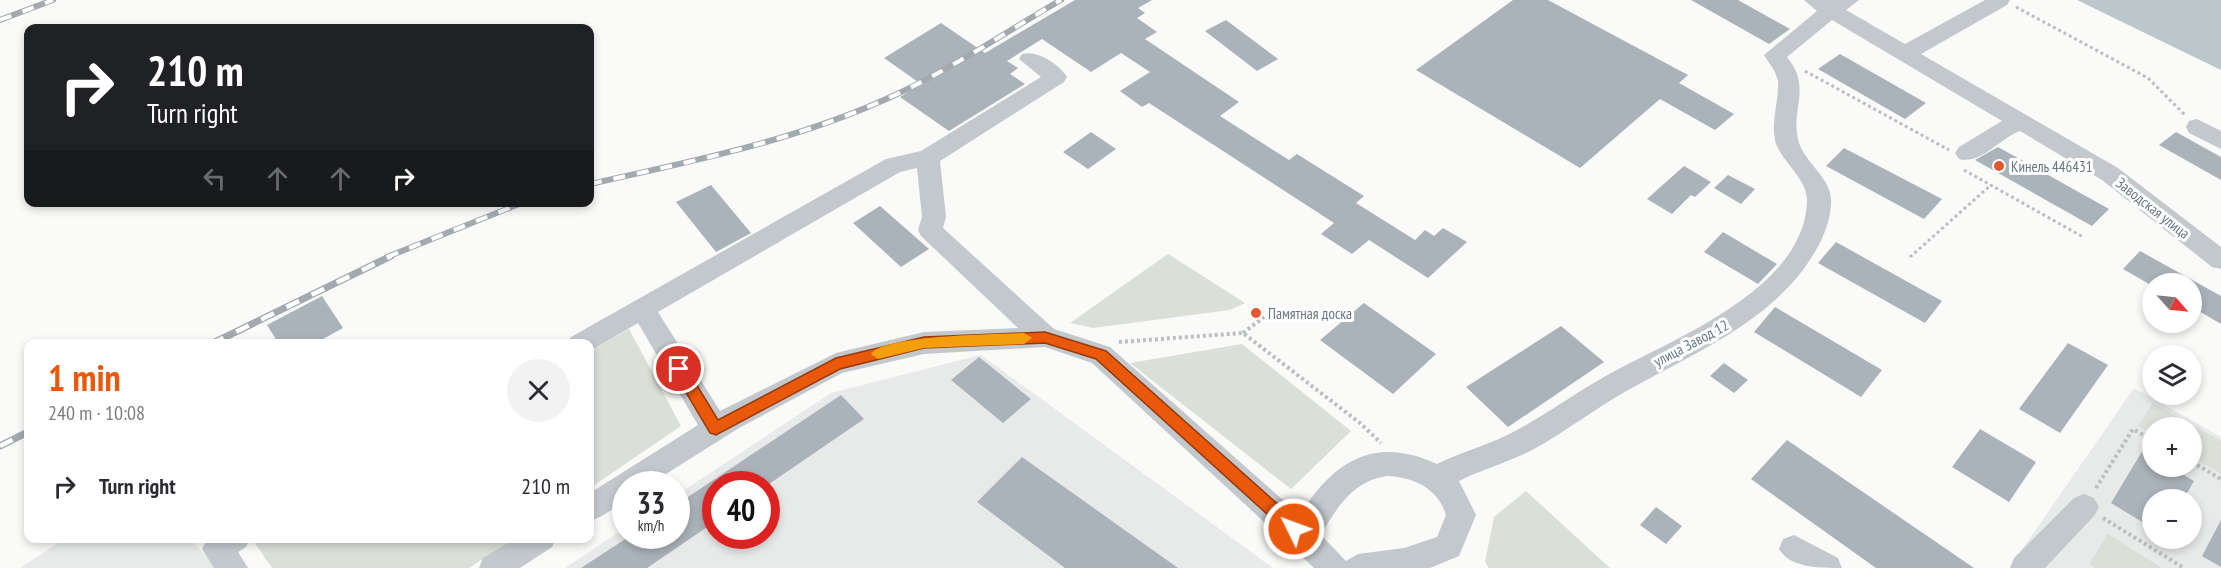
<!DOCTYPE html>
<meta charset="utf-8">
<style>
:root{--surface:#fff;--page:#f2f2f3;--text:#2b2b33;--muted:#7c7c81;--accent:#ea580c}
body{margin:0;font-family:"PT Sans Narrow",sans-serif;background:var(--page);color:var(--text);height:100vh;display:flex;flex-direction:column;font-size:22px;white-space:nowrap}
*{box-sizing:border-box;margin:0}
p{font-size:20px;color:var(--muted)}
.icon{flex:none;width:33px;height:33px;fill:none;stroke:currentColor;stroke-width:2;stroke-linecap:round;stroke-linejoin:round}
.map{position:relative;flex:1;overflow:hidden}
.side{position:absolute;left:24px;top:339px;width:570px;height:204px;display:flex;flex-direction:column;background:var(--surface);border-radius:12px;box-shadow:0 3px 9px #0003}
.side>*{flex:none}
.banner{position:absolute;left:24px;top:24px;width:570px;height:183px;border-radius:12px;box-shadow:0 3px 9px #0003;background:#202124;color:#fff;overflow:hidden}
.needle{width:39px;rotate:117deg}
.tools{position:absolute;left:2142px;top:273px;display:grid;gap:12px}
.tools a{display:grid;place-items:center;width:60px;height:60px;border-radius:50%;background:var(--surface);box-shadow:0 3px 9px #0003;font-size:30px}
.speed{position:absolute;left:612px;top:471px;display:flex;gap:12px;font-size:30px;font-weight:700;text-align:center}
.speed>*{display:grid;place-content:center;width:78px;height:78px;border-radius:50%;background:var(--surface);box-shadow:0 3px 9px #0003;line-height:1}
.speed small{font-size:15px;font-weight:400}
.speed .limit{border:9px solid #d22;background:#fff;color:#111}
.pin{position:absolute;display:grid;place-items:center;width:51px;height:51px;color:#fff;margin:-26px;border:3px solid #fff;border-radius:50%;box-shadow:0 2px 6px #0007}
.me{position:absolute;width:66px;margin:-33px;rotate:312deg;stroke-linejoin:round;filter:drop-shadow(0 0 4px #0008)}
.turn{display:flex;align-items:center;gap:21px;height:126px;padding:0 24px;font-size:27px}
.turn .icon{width:78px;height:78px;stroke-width:2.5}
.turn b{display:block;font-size:42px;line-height:51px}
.lanes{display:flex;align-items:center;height:57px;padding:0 24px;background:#0003;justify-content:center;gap:30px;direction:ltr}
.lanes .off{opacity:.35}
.round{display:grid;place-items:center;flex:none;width:63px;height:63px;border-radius:32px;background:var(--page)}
.summary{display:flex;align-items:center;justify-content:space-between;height:102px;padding:0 24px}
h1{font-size:36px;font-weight:700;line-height:45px;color:var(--accent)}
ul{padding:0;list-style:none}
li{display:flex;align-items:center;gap:18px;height:90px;padding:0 24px}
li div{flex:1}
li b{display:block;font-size:22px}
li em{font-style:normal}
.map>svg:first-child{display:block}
.built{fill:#e8e9e9;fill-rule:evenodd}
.green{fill:#dadfd7}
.water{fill:#bbc7cb}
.building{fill:#aab3b9}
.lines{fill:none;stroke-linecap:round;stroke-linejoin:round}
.path-far1{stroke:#bbbfc2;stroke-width:3;stroke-dasharray:3 3;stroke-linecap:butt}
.path{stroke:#bbbfc2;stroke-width:4;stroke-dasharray:3 3;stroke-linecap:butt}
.minor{fill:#c3c8cc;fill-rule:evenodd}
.rail-far1-casing{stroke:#a2aab0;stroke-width:6}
.rail-casing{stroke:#a2aab0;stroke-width:7}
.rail-far1{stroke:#fff;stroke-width:4;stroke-dasharray:12;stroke-linecap:butt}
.rail{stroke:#fff;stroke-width:4.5;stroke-dasharray:14;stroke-linecap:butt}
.route{fill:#ea580c;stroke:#983908;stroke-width:1.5}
.slow{fill:#f59e0b}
.poi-dot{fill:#e4572e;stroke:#fff;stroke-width:2}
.labels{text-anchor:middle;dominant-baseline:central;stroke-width:6;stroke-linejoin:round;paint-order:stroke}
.poi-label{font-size:15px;fill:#657683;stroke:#fff;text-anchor:start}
.street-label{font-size:15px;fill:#657683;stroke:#fff}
</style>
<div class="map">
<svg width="2221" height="568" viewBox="0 0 2221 568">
<rect width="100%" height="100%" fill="#fafaf8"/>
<!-- built -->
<path class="built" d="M981,355L1273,568H565L625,528L626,536H676L677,495L831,393ZM716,484H766V536H716Z
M2134,388L2221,437V568H2041L2019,554ZM2152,428H2192V466H2152ZM2152,500H2192V538H2152Z
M66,538L191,539L216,568H20Z"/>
<!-- green -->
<path class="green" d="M1168,254L1245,303L1230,310L1093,328L1070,323Z
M629,329L681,426L590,488V351Z
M1242,344L1351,431L1291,489L1130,363Z
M2153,403L2221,441V474L2192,457V428H2152V434L2138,426Z
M1526,491L1610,568H1489L1485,562L1494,517Z
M2108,534L2162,568H2095L2089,564Z
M260,538L513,539L469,568H272L254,542Z"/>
<!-- water -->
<path class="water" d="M2077,0H2221V70Z"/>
<!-- building -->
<path class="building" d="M1075,0H1152L1138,8L1145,13L1137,18L1157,32L1145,39L1239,102L1220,116L1289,160L1297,154L1364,196L1356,203L1415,240L1425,230L1434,236L1443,228L1467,242L1428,278L1369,240L1352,254L1321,234L1334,223L1149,103L1142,107L1120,91L1150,72L1121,53L1091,72L1042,39L1007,61L1018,68L1010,74L1025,84L949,131L900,97L921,84L884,58L941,23L985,53Z
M1513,0H1548L1688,75L1679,83L1734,114L1715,130L1660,99L1580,168L1416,70Z
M1691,0H1738L1790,29L1769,44Z
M1226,20L1278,59L1257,71L1205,31Z
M1840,54L1926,103L1905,119L1818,69Z
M1091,132L1116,149L1088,169L1063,152Z
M2176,132L2221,157V180L2159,145Z
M1998,147L2109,209L2092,226L1975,160Z
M1844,148L1942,199L1924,219L1826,166Z
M1684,166L1711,182L1695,197L1691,195L1672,214L1647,199Z
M1728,175L1755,189L1741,204L1714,188Z
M711,185L751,233L716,252L676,202Z
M880,206L929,249L901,267L853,223Z
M1723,232L1777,264L1758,284L1704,252Z
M1836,242L1942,301L1925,323L1818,263Z
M2140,251L2221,296V324L2192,307V284H2149L2123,269Z
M322,296L343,328L314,344H279L267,325Z
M1364,303L1436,354L1393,394L1320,340Z
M1775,307L1882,370L1861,397L1754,332Z
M1561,326L1604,362L1508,427L1466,387Z
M2068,343L2108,365L2060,433L2019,409Z
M979,357L1031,399L1003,423L951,380Z
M1724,363L1748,380L1734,393L1710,376Z
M841,395L864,419L769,484H716V521L647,568H581L630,536H676V505Z
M1980,429L2036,462L2009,502L1952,467Z
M2152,435V466H2169L2194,481L2183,500H2152V528L2111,503Z
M1787,440L1974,568H1876L1751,479Z
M1022,457L1178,568H1065L977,502Z
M1656,507L1682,526L1666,544L1640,525Z
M2221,520V567L2202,556Z"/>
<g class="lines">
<!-- path-far1 -->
<path class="path-far1" d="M2016,7L2148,78L2185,115
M1805,71L1949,150
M1964,170L2083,237
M1910,257L1991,185"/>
<!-- path -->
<path class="path" d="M1243,333L1264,317
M1119,342L1243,333L1360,423L1381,443
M2192,462L2221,479
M2096,488L2133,429L2152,440
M2103,518L2184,568"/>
<!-- minor -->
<path class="minor" d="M1804,0H1859L1846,10L1905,44L1985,0H2010L2007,5L1921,54L2118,168L2221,247V269L2212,267L2102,180L2020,131C2000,138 1981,165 1959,159L1955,153L1959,147L2002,121L1832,20L1787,57C1813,88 1789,111 1799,143C1806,163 1829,177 1831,198C1832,215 1825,235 1816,250C1776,320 1698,351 1630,389C1597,407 1567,431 1534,449C1510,462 1483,469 1459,481L1476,515L1459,556L1430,568H1314L1092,363L1045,347L924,354L842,373L739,428L650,484H626V501L600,517L590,521V493L698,425L638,323L590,351V344H567L571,337L886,159L921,151L1041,77L1019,59L1022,54C1037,50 1059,64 1067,77L1064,82L940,161L946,217L943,228L1054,329L1110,347L1300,515C1333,461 1375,435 1437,464C1463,451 1492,444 1517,430C1549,413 1578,391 1611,373C1675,338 1806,288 1807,200C1807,178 1780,161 1775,140C1771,121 1779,101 1778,81L1775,72L1764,55L1817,11ZM917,168L922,217L918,230L921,236L1018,328L924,332L836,353L720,411L658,312L900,172ZM1387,476C1413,477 1438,488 1446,515L1437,537L1404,548L1358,554L1346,561L1321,535C1337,507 1353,481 1387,476Z
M2197,119L2221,131V149L2189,133L2186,127L2189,121Z
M2084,494L2094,498L2099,507L2094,516L2045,568H2010L2014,558L2074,498Z
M1794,535L1838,558L1842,568C1819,568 1790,568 1779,549L1783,539Z
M208,538H250L246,547L238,552L248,568H214L202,549Z
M515,538H556L552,547L520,568H479L483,558Z"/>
<!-- rail-far1 casing -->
<g class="rail-far1-casing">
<path id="rail-far1" d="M0,20L53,0
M590,184C693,161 799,140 895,95C953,68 1006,32 1061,0
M387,257L524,202"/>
</g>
<!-- rail casing -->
<g class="rail-casing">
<path id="rail" d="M211,344L391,256
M0,446L28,432"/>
</g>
<!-- rail-far1 -->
<use href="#rail-far1" class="rail-far1"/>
<!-- rail -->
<use href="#rail" class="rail"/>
</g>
<!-- route -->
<path class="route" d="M1045,332L1106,351L1300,524L1302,529L1300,534H1289L1096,359L1045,343L924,348L840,369L716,435L710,433L672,369L674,364H684L718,420L836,358L924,337Z"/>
<!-- slow -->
<path class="slow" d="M1024,333L1032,338L1024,344L924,348L878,359L871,354C882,335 1000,334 1024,333Z"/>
<!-- markers -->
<g class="poi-dot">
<circle cx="1999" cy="166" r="6"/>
<circle cx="1256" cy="313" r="6"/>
</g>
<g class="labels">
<!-- poi labels -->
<g class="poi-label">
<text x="2011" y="166">Кинель 446431</text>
<text x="1268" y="313">Памятная доска</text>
</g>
<!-- street labels -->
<g class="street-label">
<text transform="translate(2153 208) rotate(38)">Заводская улица</text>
<text transform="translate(1691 343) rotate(-28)">улица Завод 12</text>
</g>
</g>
</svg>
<div class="tools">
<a><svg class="needle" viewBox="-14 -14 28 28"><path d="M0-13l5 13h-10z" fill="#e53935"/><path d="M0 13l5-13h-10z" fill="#7c7c81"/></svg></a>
<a><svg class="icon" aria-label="layers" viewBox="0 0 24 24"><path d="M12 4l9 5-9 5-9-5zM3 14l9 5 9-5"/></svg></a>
<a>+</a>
<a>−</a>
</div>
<div class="speed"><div>33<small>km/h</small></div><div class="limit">40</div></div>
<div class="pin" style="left:679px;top:369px;background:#d93025"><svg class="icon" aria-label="arrive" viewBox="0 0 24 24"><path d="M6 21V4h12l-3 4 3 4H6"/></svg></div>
<svg class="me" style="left:1294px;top:529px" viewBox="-20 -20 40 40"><circle r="17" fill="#ea580c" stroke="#fff" stroke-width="3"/><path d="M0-11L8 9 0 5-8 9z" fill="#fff"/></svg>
<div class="banner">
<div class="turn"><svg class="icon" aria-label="right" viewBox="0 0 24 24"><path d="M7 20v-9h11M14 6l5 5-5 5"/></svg><div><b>210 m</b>Turn right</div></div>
<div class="lanes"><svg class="icon off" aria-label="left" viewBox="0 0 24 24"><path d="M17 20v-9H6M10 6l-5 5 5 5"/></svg><svg class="icon off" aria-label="ahead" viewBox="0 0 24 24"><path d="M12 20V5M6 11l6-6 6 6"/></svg><svg class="icon off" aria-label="ahead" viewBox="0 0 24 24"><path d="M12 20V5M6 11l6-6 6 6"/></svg><svg class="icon" aria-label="right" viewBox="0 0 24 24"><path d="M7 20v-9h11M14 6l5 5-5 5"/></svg></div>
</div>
<section class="side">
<div class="summary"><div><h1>1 min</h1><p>240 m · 10:08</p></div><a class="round"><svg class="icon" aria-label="close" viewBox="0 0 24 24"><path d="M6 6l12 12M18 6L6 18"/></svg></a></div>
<ul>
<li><svg class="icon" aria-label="right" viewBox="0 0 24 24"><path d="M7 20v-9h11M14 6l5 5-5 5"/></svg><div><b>Turn right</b></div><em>210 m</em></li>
</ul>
</section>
</div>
